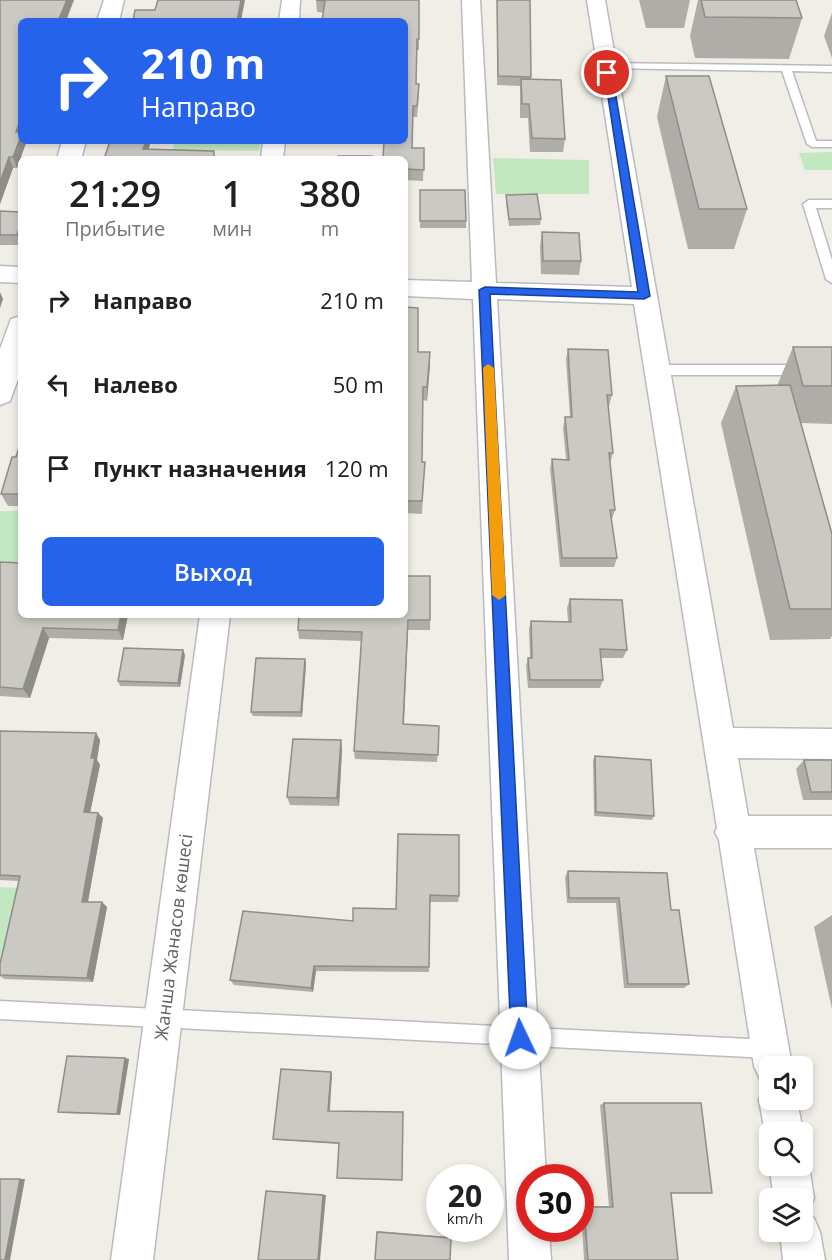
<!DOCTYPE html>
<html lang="ru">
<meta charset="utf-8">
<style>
:root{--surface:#fff;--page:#f2f2f2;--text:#202124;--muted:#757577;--accent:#2563eb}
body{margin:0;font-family:"Open Sans",sans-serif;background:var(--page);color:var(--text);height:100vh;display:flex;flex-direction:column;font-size:22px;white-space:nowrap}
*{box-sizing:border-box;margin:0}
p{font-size:20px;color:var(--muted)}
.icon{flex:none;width:33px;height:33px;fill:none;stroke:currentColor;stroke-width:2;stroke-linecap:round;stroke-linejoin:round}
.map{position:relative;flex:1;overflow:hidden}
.drawer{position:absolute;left:18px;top:156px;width:390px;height:462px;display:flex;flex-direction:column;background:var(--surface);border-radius:9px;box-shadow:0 3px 9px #0003}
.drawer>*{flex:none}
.hud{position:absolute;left:18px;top:18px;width:390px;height:126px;border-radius:9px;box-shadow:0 3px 9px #0003;background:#2563eb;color:#fff;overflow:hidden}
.fabs{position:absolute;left:759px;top:1056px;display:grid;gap:12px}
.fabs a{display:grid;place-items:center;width:54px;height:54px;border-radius:9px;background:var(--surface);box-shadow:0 3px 9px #0003;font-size:30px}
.speed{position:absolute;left:426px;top:1164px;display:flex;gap:12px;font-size:30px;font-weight:700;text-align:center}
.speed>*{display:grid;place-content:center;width:78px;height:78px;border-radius:50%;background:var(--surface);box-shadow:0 3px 9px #0003;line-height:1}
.speed small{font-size:15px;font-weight:400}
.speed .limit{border:9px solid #d22;background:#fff;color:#111}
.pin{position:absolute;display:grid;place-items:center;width:51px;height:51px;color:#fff;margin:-26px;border:3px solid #fff;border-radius:50%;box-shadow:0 2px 6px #0007}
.me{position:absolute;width:66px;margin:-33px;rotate:357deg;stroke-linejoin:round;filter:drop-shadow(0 0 4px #0008)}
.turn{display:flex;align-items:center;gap:21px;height:126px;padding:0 24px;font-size:27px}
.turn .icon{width:78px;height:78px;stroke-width:2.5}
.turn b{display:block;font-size:42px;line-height:51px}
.eta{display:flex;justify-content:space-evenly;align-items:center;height:102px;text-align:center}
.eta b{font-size:36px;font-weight:600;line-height:42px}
.cta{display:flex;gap:12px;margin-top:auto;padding:12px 24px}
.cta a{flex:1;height:69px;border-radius:9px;background:var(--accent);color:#fff;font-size:24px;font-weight:600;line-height:69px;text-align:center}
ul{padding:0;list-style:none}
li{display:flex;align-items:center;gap:18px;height:84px;padding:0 24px}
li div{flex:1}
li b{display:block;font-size:22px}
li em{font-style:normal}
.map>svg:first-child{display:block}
.green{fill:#c2e8c2}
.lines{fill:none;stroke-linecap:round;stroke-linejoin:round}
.service-casing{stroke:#b8bbc0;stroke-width:3}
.minor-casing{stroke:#b8bbc0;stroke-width:3}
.tertiary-casing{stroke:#b8bbc0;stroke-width:3}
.service{fill:#fff;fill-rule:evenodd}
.minor{fill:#fff;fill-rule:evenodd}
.tertiary{fill:#fff;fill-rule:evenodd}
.wall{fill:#afada8}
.shaded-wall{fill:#8e8d88}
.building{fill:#cbc9c3;stroke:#8e8d88;stroke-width:1.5}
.route{fill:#2563eb;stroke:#184099;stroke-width:1.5}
.slow{fill:#f59e0b}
.labels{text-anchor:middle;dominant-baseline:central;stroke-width:5;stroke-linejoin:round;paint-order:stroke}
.street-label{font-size:18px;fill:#5d6267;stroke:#fff}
</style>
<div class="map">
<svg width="832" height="1260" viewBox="0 0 832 1260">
<rect width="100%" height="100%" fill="#f0eee6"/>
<!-- green -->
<path class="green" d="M174,141H260L259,151L173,150Z
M832,152V170H805L799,153Z
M493,158L589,160V194H496Z
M0,511H21V571H0Z
M0,887L19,888L0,979Z"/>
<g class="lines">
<!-- service casing -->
<g class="service-casing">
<path id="service" d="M606,63L832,66V72L792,71L816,141H832V147H812L807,144L782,71L602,68V64Z
M809,200H832V208H816L832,260V283L826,279L803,204Z
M656,365H832V375H656L650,370Z
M0,1001L770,1040L777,1042L779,1049L777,1056L770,1058L0,1019Z"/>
</g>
<!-- minor casing -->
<g class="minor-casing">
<path id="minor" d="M282,0H300L299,21H279Z
M462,0H480L496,283L632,287L587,0H605L733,728L832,729V759L738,758L748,816H832V848H754L792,1066H770V1083L760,1079L754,1066L719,840L715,832L717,828L634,304L497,299L546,1178H530V1228H549L551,1260H509L473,299L405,296V280L472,282Z
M263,141H285L283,159H261Z
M0,266L21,267V283L0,282Z
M200,615H230L153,1260H111Z
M770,1084V1100H797L803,1132L802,1134L770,1132V1144L765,1132L759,1100L764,1086Z
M803,1152L809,1166L814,1198L808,1212L805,1214L814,1218L820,1232L825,1260H783L780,1232H802V1198H774L769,1166H802Z"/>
</g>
<!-- tertiary casing -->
<g class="tertiary-casing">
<path id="tertiary" d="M104,0H124L119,21H97Z
M62,141H86L81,159H57Z
M21,316V371L10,401L0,405V349L11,319Z"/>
</g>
<!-- service -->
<use href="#service" class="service"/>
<!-- minor -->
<use href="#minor" class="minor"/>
<!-- tertiary -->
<use href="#tertiary" class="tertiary"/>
</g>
<!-- wall -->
<path class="wall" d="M0,0L21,21V141L26,143L17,168H13L0,204Z
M316,0H419V50H417L416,84L419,95L417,117H413L412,148H424L423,181L405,180V21L317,12Z
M497,0H530L531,79L565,139L563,152H530L528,118H520V86L497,85Z
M639,0H690L684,28H646Z
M698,0H796L802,18L789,59L695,58L690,36Z
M832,13V58L824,36Z
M666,76L747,209L734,249H688L657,117Z
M420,190L466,221V228H420Z
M506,195L541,219L540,225L509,226L506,202Z
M0,211L21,212V245H0Z
M542,232L581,261L579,275L541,274L540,246Z
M405,307L418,352H430L427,401L423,400L422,462H425L422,514L405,513Z
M793,347H832V424L801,423L832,534V636L830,639L770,640L721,423L736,386H777Z
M568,349L612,395L609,406L608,405L613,453L610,463L615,510L612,519H611L617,558L614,567H560L550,469L552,459H566L563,428L565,417H570L566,359Z
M21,441V506H8L1,494Z
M0,562L21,615H128L123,640L49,638L30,698L0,696Z
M430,576V630H408L404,725L439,726L437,762L355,759L354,751L362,641L299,639L298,630Z
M570,599L627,650L623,658H601L603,680L600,688H528L526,666L528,658H530L529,629L531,621H568L567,608Z
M185,655L180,687L120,686L118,681Z
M306,664L302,717L253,716L251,712Z
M0,731L96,733L100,740L97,760L100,765L90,812L98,813L103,818L88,902L107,907L93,982L4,979L0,976V964L19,881L0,880Z
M342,749L339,806L290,805L287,797Z
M595,756L654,816L652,820L594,816L593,760Z
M804,760H832V800H803L796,769Z
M398,834L459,896L458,902H429V972L316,971L313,992L234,985L230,980L353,921L396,909Z
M568,871L671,910L689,984L684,988H624L616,903H567L565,877Z
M832,915V1009L814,927Z
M125,1058L129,1059L120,1115L62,1113L58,1112Z
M332,1074L330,1111L339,1144L276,1140L273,1139Z
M604,1103L671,1193L678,1260H584L581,1206H609L600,1105Z
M378,1231L450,1237L451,1238L377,1232Z"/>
<!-- shaded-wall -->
<path class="shaded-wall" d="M67,0H74L66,21H58Z
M241,0H245L241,21H237Z
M21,118V141H26V143L17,168L13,157L16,132Z
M146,141H151L146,159L143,149Z
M9,157L13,168L0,204V182Z
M21,223V244L17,235Z
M0,292L3,299L0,308Z
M430,352V366L427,401V387Z
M121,615H128L123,640L118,630Z
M408,620V630L403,733V724Z
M43,628L49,638L30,698L23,689Z
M183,650L185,655L180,687L178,683Z
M305,659L306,664L302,717L301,712Z
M96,733L100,740L97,760L100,765L89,818L84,812L91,758Z
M341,740L342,749L339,806L337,798Z
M98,813L103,818L87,906L82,902Z
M102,902L107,907L93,982L87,978Z
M314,966L316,971L313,992L311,988Z
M125,1058L129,1059L120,1115L117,1114Z
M331,1072L332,1074L329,1113L328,1111Z
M20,1179H25L10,1260H5Z
M323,1195H326L320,1260H318Z"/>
<!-- building -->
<path class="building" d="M0,0H67L58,21H21V118L16,132H21V136L13,157H9L0,182Z
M158,0H241L237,21H133L135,10H155Z
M316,0H419V39H417L416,84H419L417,106H413L412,148H424V170L405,169V159H383L384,141H405V21H322L325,1Z
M497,0H530L531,77L498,76Z
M701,0H796L802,18L705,17Z
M666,76H709L747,209H699Z
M521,79L561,80L565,139L532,138L529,104H522Z
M110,141H146L143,149L214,151V159H104Z
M338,156H372V159H338Z
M420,190H465L466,221H420Z
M537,194L541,219H509L506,195Z
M0,211L21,212V223L17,235H0Z
M542,232L579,233L581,261H543Z
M405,307L418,308V352H430L427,387H423L422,462H425L422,501H405Z
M793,347H832V386H803Z
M568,349L608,350L612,395H607L613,453H609L615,510H610L617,558H562L552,459L569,460L565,417H572Z
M790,385L832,534V609H790L736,386Z
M21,441V494H1L12,457H16Z
M0,562L21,563V615H121L118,630L43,628L23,689L0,687Z
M405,576H430V620H408L403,724L439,726L438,755L354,751L362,632L298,630L299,615H405Z
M570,599L622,600L627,650L600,649L603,680H530L528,658H532L531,621L571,622Z
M124,648L183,650L178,683L118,681Z
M256,658L305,659L301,712H251Z
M0,731L96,733L91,758H95L84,812L98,813L82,902H102L87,978L0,975V964L20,876L0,875Z
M293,739L341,740L337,798L287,797Z
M595,756L651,760L654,816L596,812Z
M804,760H832V792H811Z
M398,834L459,835V896L430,895L429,967L314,966L311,988L230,980L243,911L353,921V908L396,909Z
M568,871L667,873L671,910H679L689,984H628L619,898H569Z
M67,1056L125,1058L117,1114L58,1112Z
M281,1069L331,1072L328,1111L403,1112L402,1180L337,1178L339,1143L273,1139Z
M604,1103H701L712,1193H671L678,1260H588L584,1207H613Z
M0,1179H20L5,1260H0Z
M266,1191L323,1195L318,1260H258Z
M377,1232L451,1238L450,1260H375Z"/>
<!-- route -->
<path class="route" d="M604,71L612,73L650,296L644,299L490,294L528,1038L526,1044L520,1046L514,1044L511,1038L479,290L485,287L638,292Z"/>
<!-- slow -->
<path class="slow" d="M488,364L494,368L506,595L499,600L492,595L483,368Z"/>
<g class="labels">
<!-- street labels -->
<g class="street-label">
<text transform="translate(173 937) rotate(-83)">Жанша Жанасов көшесі</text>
</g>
</g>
</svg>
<div class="fabs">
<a><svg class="icon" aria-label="sound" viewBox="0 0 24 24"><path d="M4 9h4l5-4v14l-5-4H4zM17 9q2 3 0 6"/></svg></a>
<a><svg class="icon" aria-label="search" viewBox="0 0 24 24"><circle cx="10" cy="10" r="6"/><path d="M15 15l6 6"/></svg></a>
<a><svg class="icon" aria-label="layers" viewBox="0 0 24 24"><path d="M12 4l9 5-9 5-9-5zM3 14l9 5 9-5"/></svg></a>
</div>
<div class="speed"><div>20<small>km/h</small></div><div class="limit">30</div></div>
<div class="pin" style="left:607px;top:73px;background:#d93025"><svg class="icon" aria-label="arrive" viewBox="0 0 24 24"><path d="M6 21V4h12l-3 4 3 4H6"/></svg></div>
<svg class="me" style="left:520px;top:1038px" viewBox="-20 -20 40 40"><circle r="19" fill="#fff"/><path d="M0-13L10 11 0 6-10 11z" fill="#2563eb"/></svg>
<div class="hud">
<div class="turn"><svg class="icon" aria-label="right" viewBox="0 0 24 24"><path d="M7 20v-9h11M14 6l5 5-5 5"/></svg><div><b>210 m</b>Направо</div></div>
</div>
<section class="drawer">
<div class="eta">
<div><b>21:29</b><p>Прибытие</p></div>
<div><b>1</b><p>мин</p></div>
<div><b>380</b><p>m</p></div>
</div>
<ul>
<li><svg class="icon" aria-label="right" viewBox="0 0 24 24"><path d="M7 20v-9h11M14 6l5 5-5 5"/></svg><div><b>Направо</b></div><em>210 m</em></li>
<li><svg class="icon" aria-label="left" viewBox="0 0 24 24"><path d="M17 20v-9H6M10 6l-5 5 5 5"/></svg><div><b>Налево</b></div><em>50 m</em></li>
<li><svg class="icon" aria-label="arrive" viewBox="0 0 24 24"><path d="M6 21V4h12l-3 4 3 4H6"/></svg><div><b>Пункт назначения</b></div><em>120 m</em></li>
</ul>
<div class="cta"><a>Выход</a></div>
</section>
</div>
